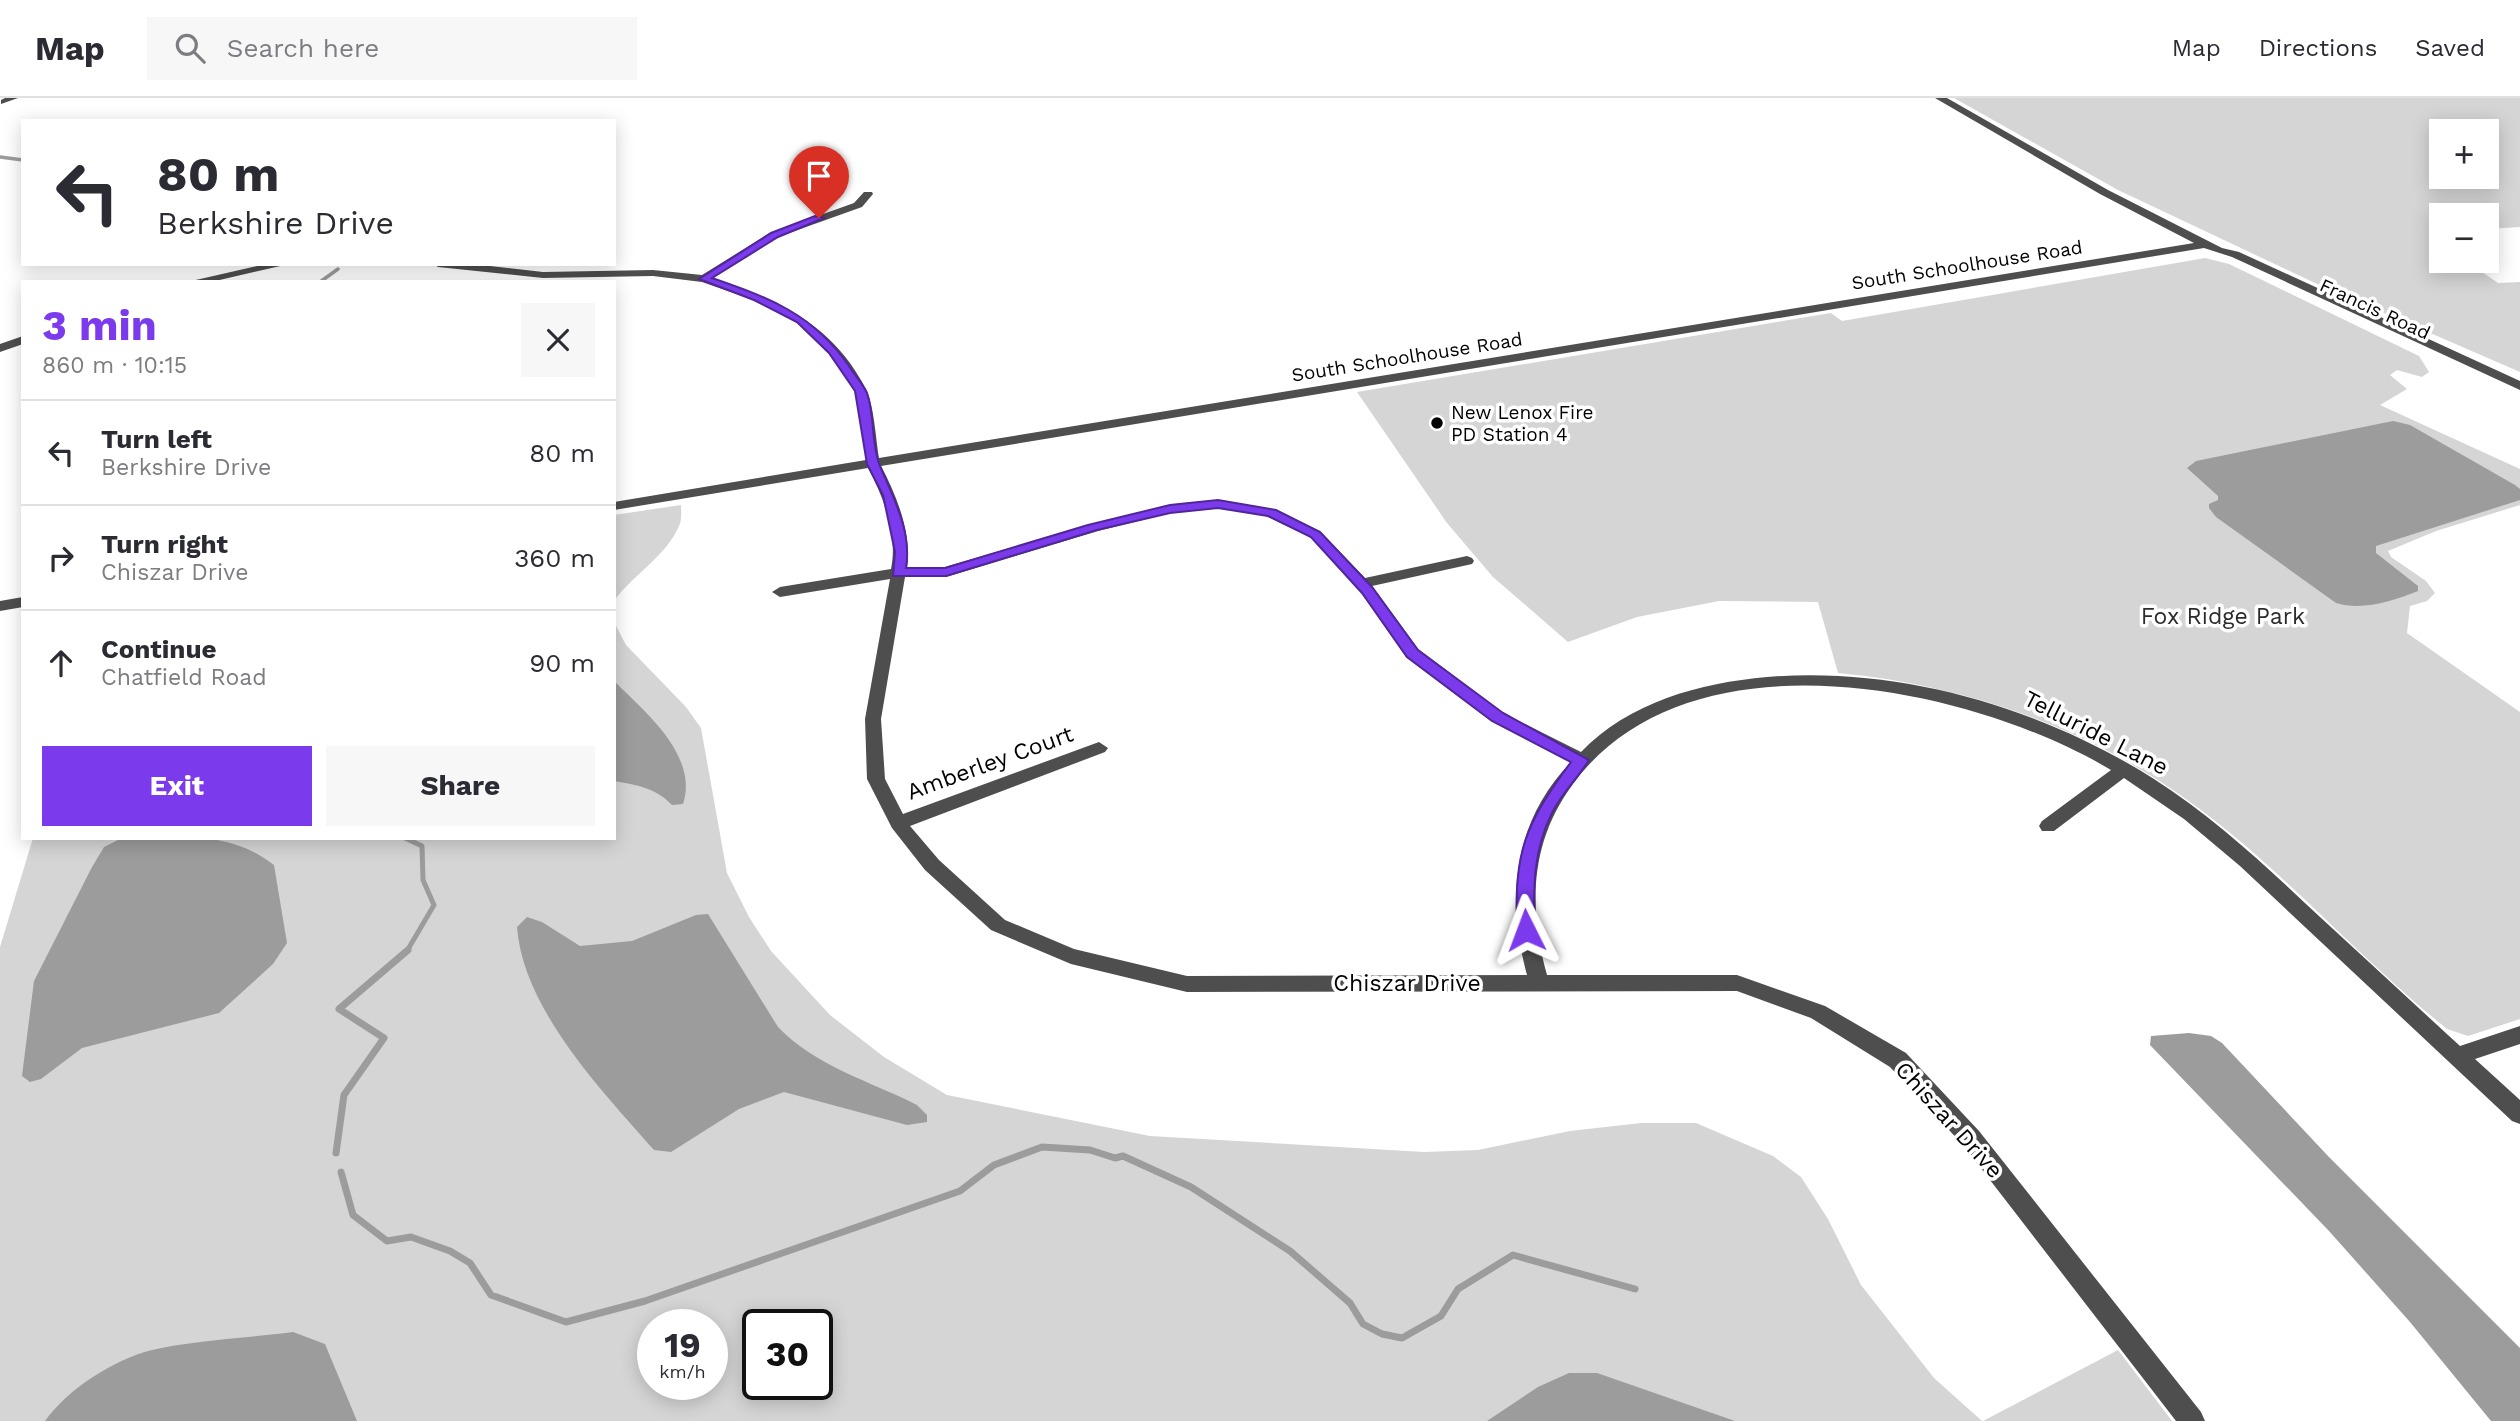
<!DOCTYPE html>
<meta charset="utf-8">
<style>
:root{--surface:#fff;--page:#f7f7f7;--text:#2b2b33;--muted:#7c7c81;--line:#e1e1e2;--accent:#7c3aed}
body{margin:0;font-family:"Work Sans",sans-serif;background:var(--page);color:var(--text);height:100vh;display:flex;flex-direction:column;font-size:26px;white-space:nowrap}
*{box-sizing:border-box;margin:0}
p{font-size:23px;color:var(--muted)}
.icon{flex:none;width:38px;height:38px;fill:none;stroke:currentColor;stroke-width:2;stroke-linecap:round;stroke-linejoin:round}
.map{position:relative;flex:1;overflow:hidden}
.drawer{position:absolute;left:21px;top:182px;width:595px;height:560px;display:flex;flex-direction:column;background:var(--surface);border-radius:0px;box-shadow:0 4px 18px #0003}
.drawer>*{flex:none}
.top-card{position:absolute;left:21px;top:21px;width:595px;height:147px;border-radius:0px;box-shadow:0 4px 18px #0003;background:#fff;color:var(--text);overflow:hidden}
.buttons{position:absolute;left:2429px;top:21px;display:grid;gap:14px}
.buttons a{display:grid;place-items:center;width:70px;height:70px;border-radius:0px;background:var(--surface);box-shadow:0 4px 18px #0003;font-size:35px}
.speed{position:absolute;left:637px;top:1211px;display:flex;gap:14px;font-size:35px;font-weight:700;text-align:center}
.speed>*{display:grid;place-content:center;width:91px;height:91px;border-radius:50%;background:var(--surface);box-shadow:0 4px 18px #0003;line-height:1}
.speed small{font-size:18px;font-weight:400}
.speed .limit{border:4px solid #111;border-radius:10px;background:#fff;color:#111}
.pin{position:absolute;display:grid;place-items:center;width:60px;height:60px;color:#fff;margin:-72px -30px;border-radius:50% 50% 50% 0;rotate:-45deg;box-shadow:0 0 7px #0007}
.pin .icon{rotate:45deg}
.me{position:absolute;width:77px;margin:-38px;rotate:357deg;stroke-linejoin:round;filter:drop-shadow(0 0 5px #0008)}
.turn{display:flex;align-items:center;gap:24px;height:147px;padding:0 21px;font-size:32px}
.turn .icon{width:91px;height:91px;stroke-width:2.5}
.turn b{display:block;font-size:49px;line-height:60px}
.round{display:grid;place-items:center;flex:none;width:74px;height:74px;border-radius:0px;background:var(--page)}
.head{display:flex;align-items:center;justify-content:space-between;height:119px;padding:0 21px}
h1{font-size:42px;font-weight:700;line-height:52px;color:var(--accent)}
.cta{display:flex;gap:14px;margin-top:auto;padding:14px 21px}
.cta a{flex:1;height:80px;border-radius:0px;background:var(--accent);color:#fff;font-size:28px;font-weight:700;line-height:80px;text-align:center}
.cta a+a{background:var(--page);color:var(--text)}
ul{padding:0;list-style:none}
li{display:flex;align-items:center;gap:21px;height:105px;padding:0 21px;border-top:2px solid var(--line)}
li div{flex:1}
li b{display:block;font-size:26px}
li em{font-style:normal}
header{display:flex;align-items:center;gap:42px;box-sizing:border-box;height:98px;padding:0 35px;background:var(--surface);border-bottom:2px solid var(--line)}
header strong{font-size:33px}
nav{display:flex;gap:38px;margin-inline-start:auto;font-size:24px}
.search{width:490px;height:63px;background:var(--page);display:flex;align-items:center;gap:18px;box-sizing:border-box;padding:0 24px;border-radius:0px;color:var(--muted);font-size:26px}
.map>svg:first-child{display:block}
.green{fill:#d5d5d5;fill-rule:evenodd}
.water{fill:#9c9c9c}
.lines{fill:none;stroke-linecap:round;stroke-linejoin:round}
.stream-far2{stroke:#9c9c9c;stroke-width:3.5}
.stream-far1{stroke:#9c9c9c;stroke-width:5}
.stream{stroke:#9c9c9c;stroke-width:7}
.minor{fill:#4e4e4e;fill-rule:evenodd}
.route{fill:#7c3aed;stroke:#51269a;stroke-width:2}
.poi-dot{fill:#000;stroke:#fff;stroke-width:2.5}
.labels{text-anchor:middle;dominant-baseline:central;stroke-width:7;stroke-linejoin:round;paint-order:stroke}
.far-street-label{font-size:19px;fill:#000;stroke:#fff}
.far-poi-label{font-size:19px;fill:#000;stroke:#fff;text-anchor:start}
.park-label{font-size:23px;fill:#2c2c2c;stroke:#fff}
.street-label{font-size:23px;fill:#000;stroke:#fff}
</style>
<header>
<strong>Map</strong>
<div class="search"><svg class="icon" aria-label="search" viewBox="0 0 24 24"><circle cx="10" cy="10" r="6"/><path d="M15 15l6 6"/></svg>Search here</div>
<nav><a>Map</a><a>Directions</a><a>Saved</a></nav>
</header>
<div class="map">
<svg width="2520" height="1323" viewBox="0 0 2520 1323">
<rect width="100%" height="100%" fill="#fff"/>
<!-- green -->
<path class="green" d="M1954,0H2520V129L2487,131V117H2441V163H2466L2498,185L2520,184V274L2315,185L2118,92ZM2441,33H2487V79H2441Z
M2205,160L2229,166L2419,258L2429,274L2422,279L2397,272L2390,277L2407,291L2380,307L2520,371V407L2436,433L2388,453L2391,459L2426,483L2435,495L2427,503L2410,508L2407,535L2520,614V921L2468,938L2447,931C2360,861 2286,775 2197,709C2092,631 1967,587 1838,575L1818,504L1719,503L1637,519L1568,544L1493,479L1447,425L1357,294L1831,215L1842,223Z
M681,407C681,413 682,423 679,428C667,457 632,478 614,503V417Z
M614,524L626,547L686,609L701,630L727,775L749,819L771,853L830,917L884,959L947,997L1150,1038L1424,1054L1478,1052L1570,1033L1641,1025H1696L1773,1058L1801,1079L1828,1121L1861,1187L1934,1280L1982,1323H0V849L33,740H614ZM653,1227H712V1286H653ZM758,1227H817V1286H758Z
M2118,1252L2172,1323H1983Z"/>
<!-- water -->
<path class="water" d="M2393,323L2410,327L2515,387L2520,391V402L2376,448V455L2418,488V493C2393,503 2362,513 2336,505L2216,419L2209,410V406L2218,402V398L2187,370L2196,363Z
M614,583C644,613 699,657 683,706L672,707C656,690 637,687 614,683Z
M122,740C177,740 228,731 274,767L287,845L273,866L219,915L82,950L41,981L30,984L22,978L34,883L92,769L104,749Z
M708,816L778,929C815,968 870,983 917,1007L927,1017V1024L907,1027L784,994L739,1011L671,1054L654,1052C602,993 523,911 517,829L527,819L542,824L580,848L632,843L696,817Z
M2189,935L2211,938L2222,945L2328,1058L2520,1250V1323H2491L2410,1224L2329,1133L2150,947L2151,938Z
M293,1234L325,1246L357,1323H45C68,1291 113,1262 152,1252C194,1242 249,1240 293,1234Z
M1569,1275H1597L1735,1323H1487L1538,1289Z"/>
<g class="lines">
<!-- stream-far2 -->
<path class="stream-far2" d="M0,59L23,62
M320,184L338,171"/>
<!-- stream-far1 -->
<path class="stream-far1" d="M405,740L422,748L423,782L434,807L407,853"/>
<!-- stream -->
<path class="stream" d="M336,1055L344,997L384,940L339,911L408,852
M341,1074L353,1117L387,1143L411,1139L450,1153L470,1165L491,1197L566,1224L645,1203L960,1093L994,1067L1042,1049L1090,1052L1115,1060L1123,1058L1191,1089L1290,1153L1350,1205L1363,1226L1382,1236L1402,1240L1441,1218L1458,1191L1513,1157L1635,1191"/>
<!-- minor -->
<path class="minor" d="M5,0H18L1,6V2Z
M1935,0H1947L2108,92L2222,150L2239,154L2520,283V292L2232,159L2204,150L881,368C897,398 912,436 907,470L945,469L1093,426L1170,407L1218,402L1276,412L1320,433L1365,480L1467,458L1472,460L1474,463L1472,466L1372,488L1418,551L1503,615L1581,654C1629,604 1700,585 1767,579C1901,568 2042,610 2154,681C2215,720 2268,770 2320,819C2367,862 2413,905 2460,948L2520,928V946L2475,961L2520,1002V1026L2512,1023L2240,768L2184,721L2124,680L2054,733H2042L2039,728L2042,723L2111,672C1968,587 1688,529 1573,686C1530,744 1528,809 1547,877H1737L1825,908L1906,955L1979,1033L2201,1314L2205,1323H2176L1963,1047L1890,969L1811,920L1737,893L1187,894L1071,866L991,832L925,772L892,730L867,681L865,621L890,481L780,499L772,494L780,489L891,471C898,437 884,400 868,370L614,412V404L866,362L855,293L829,256L797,225L754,202L702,184L653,178L543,180L438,169L433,166H472L543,174L653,172L702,177L770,135L854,105L864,94H872L873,96L862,109L778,139L713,180C779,203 832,225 866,291C874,307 876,342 879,360L2194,145L2100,96ZM1218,410L1266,418L1310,439L1362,495L1406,559L1491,623L1571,664C1513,724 1506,800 1527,877L1187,878L1074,851L1005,822L939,762L910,728L1105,654L1108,650L1099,644L903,716L885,681L881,621L905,479H946L1098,433L1170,415Z
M266,166H289L211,184H187Z
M23,238V246L0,254V246Z
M23,499V509L0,513V503Z"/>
</g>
<!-- route -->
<path class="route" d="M815,118L824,120L778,139L712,180C770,200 813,216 849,268C854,276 863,286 867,295C875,318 871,346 880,368C894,401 912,434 906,470H945L1088,427L1170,407L1218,402L1276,412L1320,434L1372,489L1418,552L1503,615L1589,662C1578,680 1561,696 1552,715C1533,753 1533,791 1535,832L1532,837L1526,839L1517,832C1514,752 1525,727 1571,664L1492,623L1407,559L1362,495L1311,439L1268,418L1218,410L1170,415L1097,432L946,478H893L895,454L883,397L867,366L855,293L829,255L797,224L754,202L699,181L771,135Z"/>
<!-- markers -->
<circle class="poi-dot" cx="1437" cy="325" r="7"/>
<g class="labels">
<!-- far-street labels -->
<g class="far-street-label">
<text transform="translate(1967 167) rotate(-9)">South Schoolhouse Road</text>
<text transform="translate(2375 211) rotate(25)">Francis Road</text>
<text transform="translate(1407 259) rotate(-9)">South Schoolhouse Road</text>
</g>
<!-- far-poi labels -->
<g class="far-poi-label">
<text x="1451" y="314">New Lenox Fire<tspan x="1451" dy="22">PD Station 4</tspan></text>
</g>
<!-- park labels -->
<g class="park-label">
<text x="2223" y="518">Fox Ridge Park</text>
</g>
<!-- street labels -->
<g class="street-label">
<text transform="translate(2096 635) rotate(27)">Telluride Lane</text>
<text transform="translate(990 665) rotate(-20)">Amberley Court</text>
<text x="1407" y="885">Chiszar Drive</text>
<text transform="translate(1949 1022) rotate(48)">Chiszar Drive</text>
</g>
</g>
</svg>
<div class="buttons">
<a>+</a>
<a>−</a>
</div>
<div class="speed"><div>19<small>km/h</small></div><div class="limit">30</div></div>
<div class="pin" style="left:819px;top:120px;background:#d93025"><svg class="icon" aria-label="arrive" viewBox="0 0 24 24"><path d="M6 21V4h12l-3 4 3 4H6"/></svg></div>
<svg class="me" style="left:1526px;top:832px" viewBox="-20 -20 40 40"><path d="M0-17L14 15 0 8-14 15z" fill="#7c3aed" stroke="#fff" stroke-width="4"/></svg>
<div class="top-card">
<div class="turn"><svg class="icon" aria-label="left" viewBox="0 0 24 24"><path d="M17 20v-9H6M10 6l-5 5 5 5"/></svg><div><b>80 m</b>Berkshire Drive</div></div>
</div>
<section class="drawer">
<div class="head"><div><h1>3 min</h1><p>860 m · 10:15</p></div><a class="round"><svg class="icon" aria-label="close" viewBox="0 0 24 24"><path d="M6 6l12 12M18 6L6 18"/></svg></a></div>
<ul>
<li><svg class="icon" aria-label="left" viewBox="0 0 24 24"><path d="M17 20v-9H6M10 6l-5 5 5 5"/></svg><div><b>Turn left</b><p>Berkshire Drive</p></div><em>80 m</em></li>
<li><svg class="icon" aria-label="right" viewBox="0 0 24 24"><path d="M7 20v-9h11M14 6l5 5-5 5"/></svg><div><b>Turn right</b><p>Chiszar Drive</p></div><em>360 m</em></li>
<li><svg class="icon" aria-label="ahead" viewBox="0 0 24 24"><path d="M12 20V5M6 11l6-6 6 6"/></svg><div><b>Continue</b><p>Chatfield Road</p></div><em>90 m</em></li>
</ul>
<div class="cta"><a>Exit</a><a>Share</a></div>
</section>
</div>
